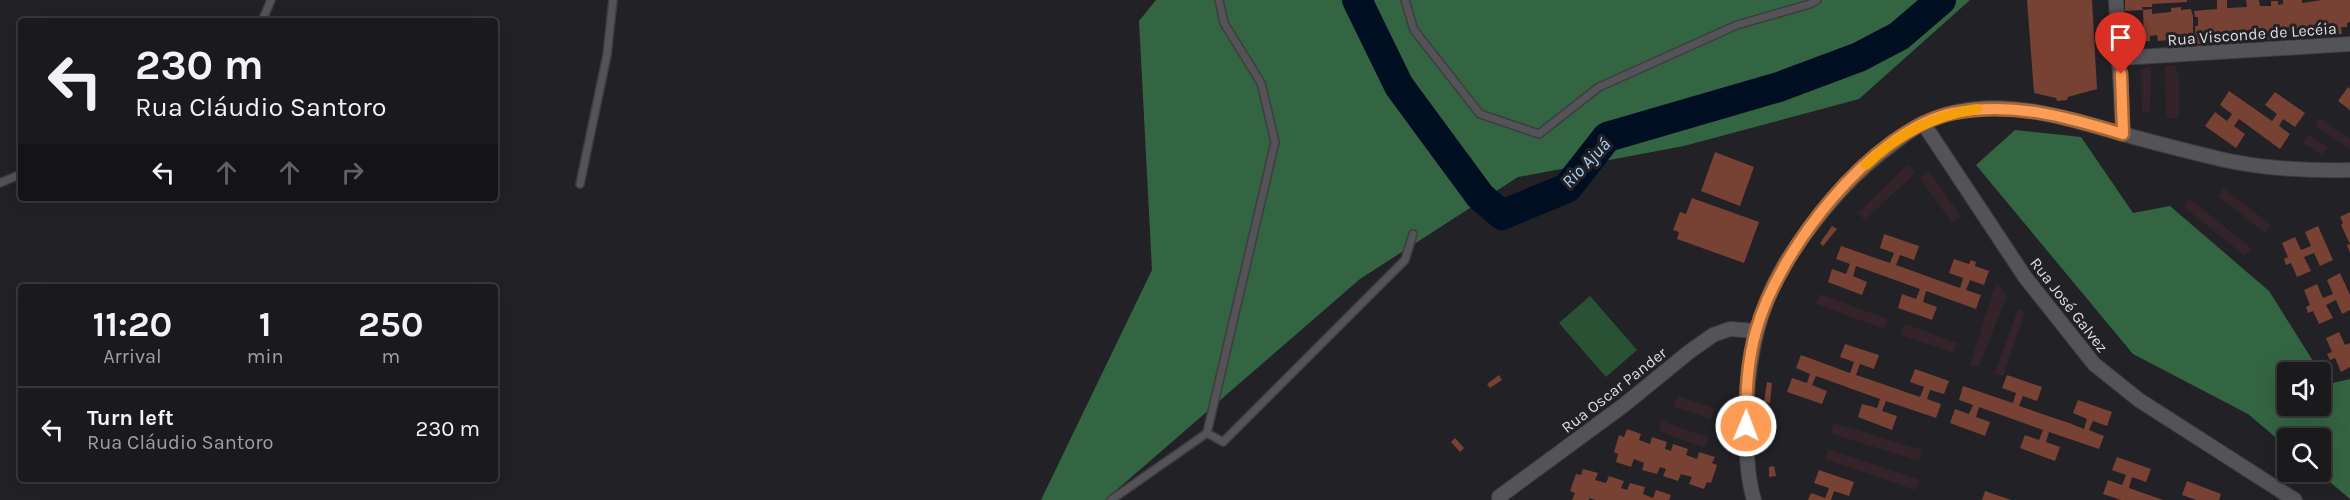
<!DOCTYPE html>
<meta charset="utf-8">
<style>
:root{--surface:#1a191c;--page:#232225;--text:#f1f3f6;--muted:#9fa0a3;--line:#38383b}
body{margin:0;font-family:Karla,sans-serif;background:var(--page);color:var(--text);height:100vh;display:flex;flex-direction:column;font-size:22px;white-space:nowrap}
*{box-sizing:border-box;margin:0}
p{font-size:20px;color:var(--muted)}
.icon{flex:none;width:33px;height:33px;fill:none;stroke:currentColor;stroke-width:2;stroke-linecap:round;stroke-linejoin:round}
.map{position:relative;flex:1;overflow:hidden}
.panel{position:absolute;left:18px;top:284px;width:480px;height:198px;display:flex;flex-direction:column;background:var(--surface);border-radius:6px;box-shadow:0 6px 24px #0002,0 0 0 2px var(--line)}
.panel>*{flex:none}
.top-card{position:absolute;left:18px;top:18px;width:480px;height:183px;border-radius:6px;box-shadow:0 6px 24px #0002,0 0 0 2px var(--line);background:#1a191c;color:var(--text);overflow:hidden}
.buttons{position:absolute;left:2277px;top:362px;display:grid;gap:12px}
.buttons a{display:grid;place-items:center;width:54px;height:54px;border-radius:6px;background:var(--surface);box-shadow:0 6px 24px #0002,0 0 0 2px var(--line);font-size:30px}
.pin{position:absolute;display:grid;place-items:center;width:51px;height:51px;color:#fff;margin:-62px -26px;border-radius:50% 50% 50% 0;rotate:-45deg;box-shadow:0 0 6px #0007}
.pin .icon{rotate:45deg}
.me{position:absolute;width:66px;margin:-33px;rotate:1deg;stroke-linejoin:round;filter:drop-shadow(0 0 4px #0008)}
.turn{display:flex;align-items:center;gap:21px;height:126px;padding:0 18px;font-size:27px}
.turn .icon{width:78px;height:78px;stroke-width:2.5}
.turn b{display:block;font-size:42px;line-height:51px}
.lanes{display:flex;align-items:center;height:57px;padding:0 18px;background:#0003;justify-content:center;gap:30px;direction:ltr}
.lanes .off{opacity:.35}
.eta{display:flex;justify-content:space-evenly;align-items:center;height:102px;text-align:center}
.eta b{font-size:36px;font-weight:700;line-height:42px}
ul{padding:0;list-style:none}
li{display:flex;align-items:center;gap:18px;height:84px;padding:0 18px;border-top:2px solid var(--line)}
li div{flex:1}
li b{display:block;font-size:22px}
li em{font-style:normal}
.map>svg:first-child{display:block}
.industrial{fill:#35232a}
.green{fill:#295235}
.forest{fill:#346542}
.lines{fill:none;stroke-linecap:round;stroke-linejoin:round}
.river{stroke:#000e21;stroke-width:30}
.building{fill:#774133}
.lane-casing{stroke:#3e3d40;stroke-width:10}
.street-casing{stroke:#3e3d40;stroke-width:16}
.lane{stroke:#545357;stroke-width:7}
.street{stroke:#545357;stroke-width:14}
.route-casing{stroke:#a46637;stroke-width:15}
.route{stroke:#fd9d55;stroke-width:10}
.slow{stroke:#f59e0b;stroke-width:10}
.labels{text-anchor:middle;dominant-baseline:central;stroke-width:6;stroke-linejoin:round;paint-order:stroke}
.street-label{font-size:16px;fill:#dedddf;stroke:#222125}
.water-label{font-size:18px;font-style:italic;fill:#abcef4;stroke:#222125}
</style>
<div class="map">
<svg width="2350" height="500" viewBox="0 0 2350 500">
<rect width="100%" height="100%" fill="#222125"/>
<!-- industrial -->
<path class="industrial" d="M2151,66L2150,112L2142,114L2141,70Z
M2165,66H2176V73H2179V118H2166Z
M2319,118L2350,139V149L2315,126Z
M2308,135L2328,147L2323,156L2303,143Z
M1907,165L1915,173L1865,220L1858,213Z
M1929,172L1961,216L1952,223L1920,178Z
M2223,188L2271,225L2265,233L2219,197Z
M2189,198L2251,248L2245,256L2185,208Z
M1996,282L2007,295L1979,366L1970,365Z
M1820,294L1887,319L1884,329L1816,304Z
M2018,309L2025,312L2003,376L1994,374Z
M1905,324L1957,343L1953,353L1901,335Z
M1678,396L1714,408L1711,419L1674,407Z
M1662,421L1709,438L1705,448L1659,431Z
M1834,423L1922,450L1919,461L1830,433Z
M1828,449L1919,480L1915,490L1825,459Z"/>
<!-- green -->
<path class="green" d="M1590,296L1637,350L1606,377L1559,323Z"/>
<!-- forest -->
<path class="forest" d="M1156,0H1970L1859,99L1684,146L1518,177L1360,279L1105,500H1041L1152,270L1139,21Z
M2015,130L2081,137L2133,213L2170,206L2269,291L2320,372H2288V405H2320L2321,373L2328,384L2350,379V499L2317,471H2320V438H2288L2287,447L2248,414L2133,354L1976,165Z"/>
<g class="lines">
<!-- river -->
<path class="river" d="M1357,0L1399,86L1480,196L1502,215L1567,188L1607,137L1779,87L1859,57L1899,36L1941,0"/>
</g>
<!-- building -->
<path class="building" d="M2027,0H2092L2097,89L2068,97L2067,100L2057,101L2056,98L2034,93Z
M2125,0H2187V2L2152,4V7H2142L2143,10L2125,11Z
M2217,0H2227V8L2247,7L2246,0H2259L2260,6H2271V1H2278V5L2283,4V0H2302V3L2322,0H2350V22L2347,23V27H2341L2342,34L2295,37V31H2289V27L2281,28V32L2272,33L2273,39L2196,44L2195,26H2198V17H2195L2194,11L2217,9Z
M2181,7V10L2191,9L2193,16V33H2188L2189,38L2177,39V34L2172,35H2169V40L2158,41L2157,35L2150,36V41H2144L2143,10L2152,9V14L2171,12V8Z
M2348,87L2350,89V110L2338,101Z
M2229,91L2272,121L2277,114L2265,105L2275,92L2305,113L2295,127L2283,119L2279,126L2290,134L2280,149L2239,119L2234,126L2245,134L2236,148L2205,126L2215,112L2227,121L2232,114L2220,105Z
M1715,152L1754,167L1740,206L1701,191Z
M1692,198L1759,222L1744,263L1677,239L1679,232L1673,230L1680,212L1686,214Z
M2350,212V253L2347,245L2350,244L2341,225L2343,223L2340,217Z
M1832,226L1837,229L1823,246L1820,243Z
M2318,226L2333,260L2320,266L2314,253L2304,257L2311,271L2297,277L2291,263L2286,265L2284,259L2288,257L2282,243L2295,237L2301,250L2311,246L2305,232Z
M1884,234L1919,246L1914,260L1900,255L1896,265L1946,283L1960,288L1963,278L1949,273L1954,259L1969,264L1971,260L1976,262L1975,266L1989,271L1984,285L1970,280L1966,290L1981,295L1976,309L1926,291L1923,302L1937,307L1932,320L1898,308L1902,294L1916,299L1920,289L1856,266L1853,276L1867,282L1862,295L1828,282L1832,269L1846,274L1850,264L1836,259L1841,246L1890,263L1894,253L1880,248Z
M2340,273L2350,295V310L2342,314L2336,300L2326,305L2333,318L2319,324L2313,311L2308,313L2306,307L2310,305L2304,290L2317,284L2323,298L2333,294L2327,280Z
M2339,332L2345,345L2350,343V367L2341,372L2335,358L2330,360L2327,354L2332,352L2326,338Z
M1845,344L1879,355L1874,369L1860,364L1856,375L1871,380L1920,397L1924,387L1910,382L1915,369L1949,381L1944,394L1930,390L1927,399L1941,404L1936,418L1886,401L1882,411L1897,416L1892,430L1858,417L1862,404L1877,408L1880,399L1816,376L1812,385L1827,391L1822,404L1787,392L1792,378L1807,383L1810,374L1796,368L1801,355L1850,373L1854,362L1840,357Z
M1499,375L1502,380L1490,388L1487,384Z
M2007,375L2042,387L2037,401L2023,396L2019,406L2069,423L2084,429L2087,419L2073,413L2078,400L2112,412L2107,426L2093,421L2089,430L2104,436L2099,449L2049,432L2046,442L2060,447L2055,461L2020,448L2025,435L2039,440L2043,430L1979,407L1976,417L1990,422L1985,436L1950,423L1955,409L1969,414L1973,405L1959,400L1963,386L2013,403L2016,393L2002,388Z
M1767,382L1772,383L1770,403L1764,402Z
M1627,429L1641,434L1639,440L1650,444L1652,437L1667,442L1665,449L1671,451L1673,444L1688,449L1686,455L1697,459L1699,452L1715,457L1712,463L1717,465L1711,483L1707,482L1704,489L1689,484L1692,477L1681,474L1678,481L1663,476L1666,469L1660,467L1657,474L1642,470L1644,463L1634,459L1631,467L1616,462L1618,454L1614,452L1619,435L1624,437Z
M1455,438L1464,448L1460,452L1451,442Z
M2117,457L2151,469L2146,482L2132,477L2129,488L2163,500H2121L2103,494L2108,480L2122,485L2126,475L2112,470Z
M1774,466L1776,476L1769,477V467Z
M1583,469L1598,473L1595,480L1606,483L1609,476L1624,481L1621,488L1627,490L1630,483L1645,487L1643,494L1653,498L1656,490L1671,495L1669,500H1595L1589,498V500H1572L1575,493L1570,491L1576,474L1581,475Z
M1819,470L1854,482L1849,496L1834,491L1831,500H1808L1811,493L1825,498L1829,488L1814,483Z
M2187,481L2221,494L2219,500H2196L2182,495Z
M1985,491L2011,500H1982Z"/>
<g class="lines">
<!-- lane casing -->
<g class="lane-casing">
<path id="lane" d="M1405,0L1414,30L1480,114L1539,134L1599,87L1737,25L1810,4L1817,0
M262,21L271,0
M0,183L21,174
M580,184L607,55L613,0
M1207,433L1223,442L1405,260L1413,234
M1111,500L1207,433L1275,142L1261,83L1224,23L1219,0"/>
</g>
<!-- street casing -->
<g class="street-casing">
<path id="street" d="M2116,0L2123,134
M2120,58L2350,44
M1923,123L2025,277L2094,364L2139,400L2295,500
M1499,497L1624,405L1689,352L1713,335L1730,329L1756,331
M1754,500C1748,480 1747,459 1746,437C1745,374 1754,313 1788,259C1817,214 1851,174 1894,143C1903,136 1914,127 1924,123C1990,92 2058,116 2123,134C2155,143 2187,151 2220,159C2263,169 2305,171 2350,170"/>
</g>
<!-- lane -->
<use href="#lane" class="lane"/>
<!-- street -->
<use href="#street" class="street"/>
</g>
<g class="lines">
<!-- route casing -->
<g class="route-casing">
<path id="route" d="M1746,426C1746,395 1747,362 1756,331C1777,253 1871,130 1953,113C2012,101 2067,117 2123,134L2121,74"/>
</g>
<!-- route -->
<use href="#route" class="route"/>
<!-- slow -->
<path class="slow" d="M1866,165C1897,135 1934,115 1977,109"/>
</g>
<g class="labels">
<!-- street labels -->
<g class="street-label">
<text transform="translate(2252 34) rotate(-4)">Rua Visconde de Lecéia</text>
<text transform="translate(2069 305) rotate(52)">Rua José Galvez</text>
<text transform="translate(1614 390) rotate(-38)">Rua Oscar Pander</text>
</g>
<!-- water labels -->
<g class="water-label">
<text transform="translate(1586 163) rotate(-46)">Rio Ajuá</text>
</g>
</g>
</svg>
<div class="buttons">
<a><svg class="icon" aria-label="sound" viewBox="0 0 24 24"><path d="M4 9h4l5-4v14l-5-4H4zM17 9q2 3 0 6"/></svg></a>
<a><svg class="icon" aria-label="search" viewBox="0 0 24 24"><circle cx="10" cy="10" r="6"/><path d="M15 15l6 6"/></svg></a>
</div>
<div class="pin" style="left:2121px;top:74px;background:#d93025"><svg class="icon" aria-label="arrive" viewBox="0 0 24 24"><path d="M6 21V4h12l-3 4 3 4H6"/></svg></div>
<svg class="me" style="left:1746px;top:426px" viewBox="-20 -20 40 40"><circle r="17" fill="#fd9d55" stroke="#fff" stroke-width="3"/><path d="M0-11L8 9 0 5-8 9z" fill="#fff"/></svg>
<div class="top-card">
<div class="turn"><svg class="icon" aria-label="left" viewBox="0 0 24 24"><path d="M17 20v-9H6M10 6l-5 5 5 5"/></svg><div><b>230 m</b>Rua Cláudio Santoro</div></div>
<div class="lanes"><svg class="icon" aria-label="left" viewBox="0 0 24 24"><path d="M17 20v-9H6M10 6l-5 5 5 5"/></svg><svg class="icon off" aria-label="ahead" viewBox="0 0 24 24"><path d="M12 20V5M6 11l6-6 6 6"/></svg><svg class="icon off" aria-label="ahead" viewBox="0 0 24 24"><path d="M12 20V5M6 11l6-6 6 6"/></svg><svg class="icon off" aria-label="right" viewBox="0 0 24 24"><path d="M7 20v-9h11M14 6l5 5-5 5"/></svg></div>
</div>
<section class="panel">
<div class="eta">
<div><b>11:20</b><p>Arrival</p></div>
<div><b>1</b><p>min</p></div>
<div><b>250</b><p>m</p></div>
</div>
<ul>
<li><svg class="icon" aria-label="left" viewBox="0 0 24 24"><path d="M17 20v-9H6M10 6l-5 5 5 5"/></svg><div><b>Turn left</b><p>Rua Cláudio Santoro</p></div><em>230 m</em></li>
</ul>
</section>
</div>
